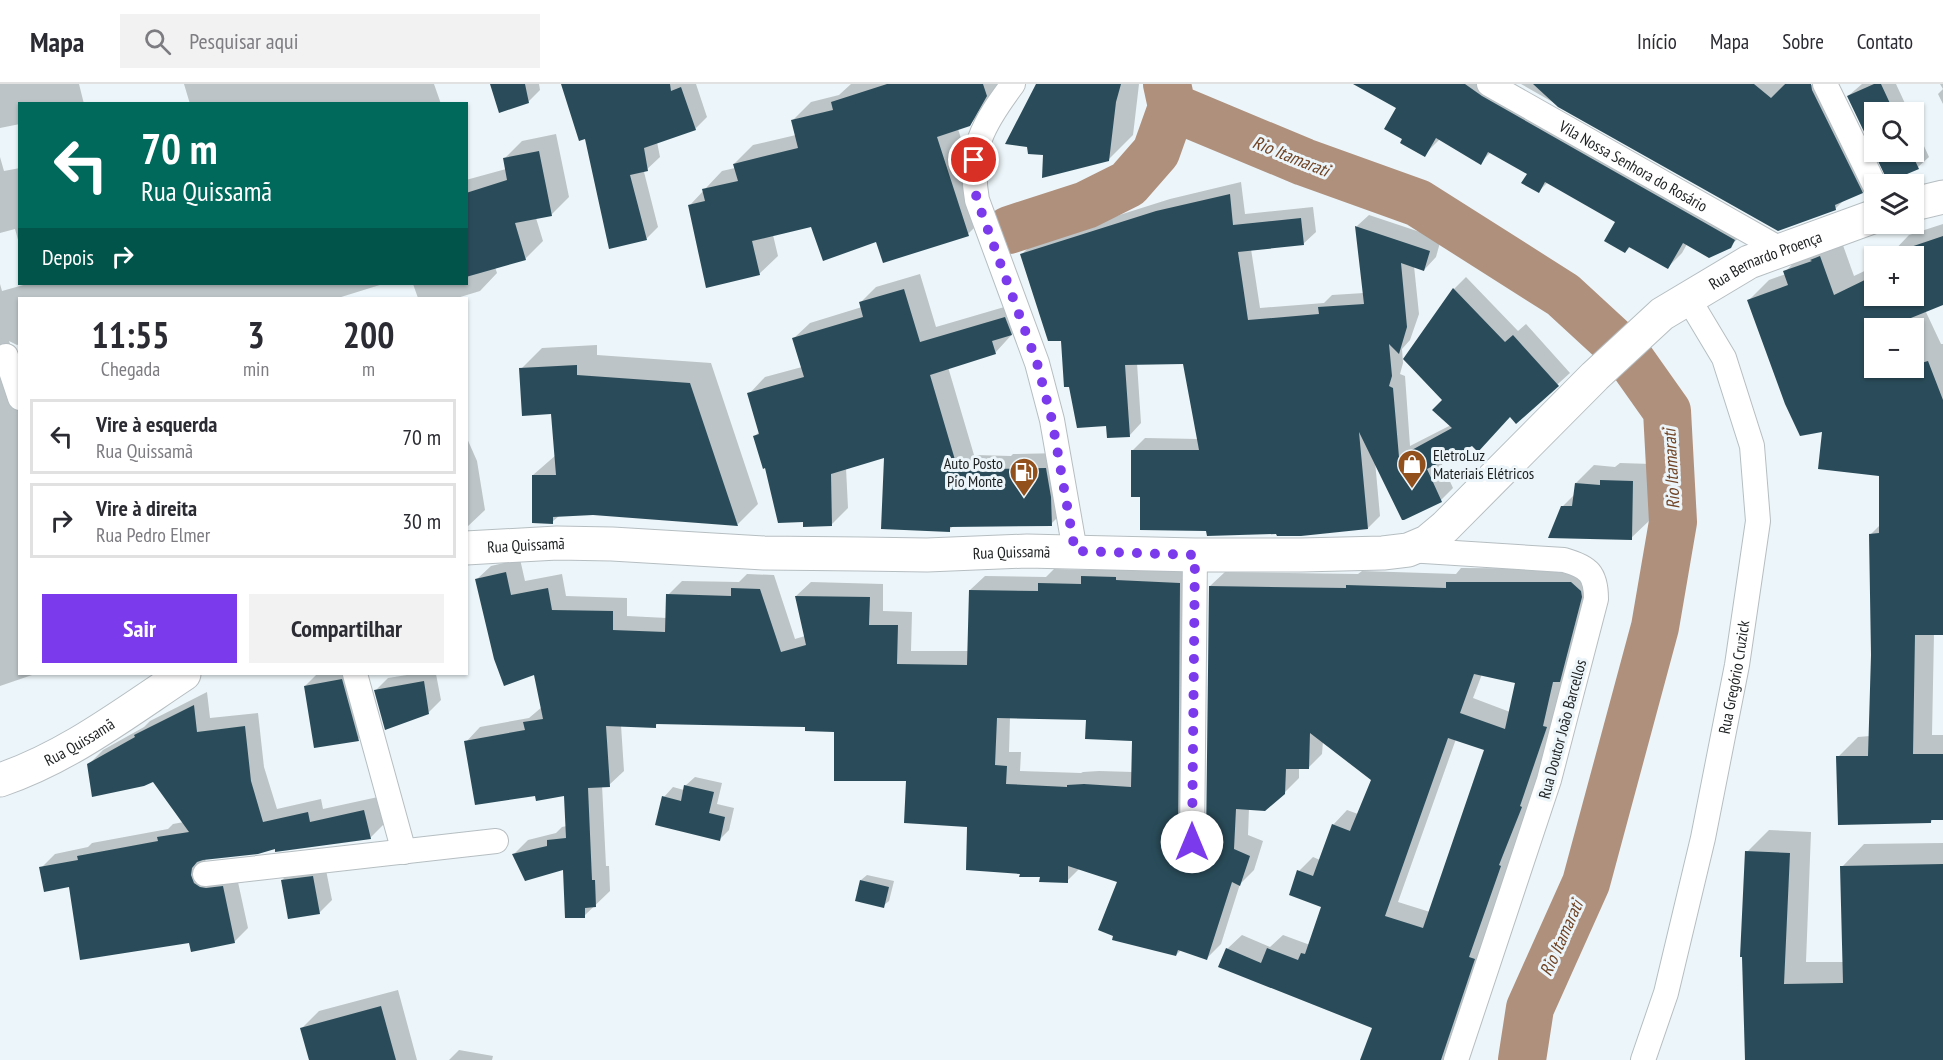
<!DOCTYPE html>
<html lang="pt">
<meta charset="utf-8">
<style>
:root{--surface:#fff;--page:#f2f2f3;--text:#2b2b33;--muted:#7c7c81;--line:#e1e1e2;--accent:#7c3aed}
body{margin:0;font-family:"PT Sans Narrow",sans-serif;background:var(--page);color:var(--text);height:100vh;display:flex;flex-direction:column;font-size:22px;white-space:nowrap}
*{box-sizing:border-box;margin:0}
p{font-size:20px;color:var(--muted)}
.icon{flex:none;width:33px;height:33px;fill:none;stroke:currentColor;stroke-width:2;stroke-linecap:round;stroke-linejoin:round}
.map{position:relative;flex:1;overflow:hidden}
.panel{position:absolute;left:18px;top:213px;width:450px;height:378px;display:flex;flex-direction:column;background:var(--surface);border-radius:0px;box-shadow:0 2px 4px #0004}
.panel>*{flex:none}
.banner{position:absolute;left:18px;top:18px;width:450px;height:183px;border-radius:0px;box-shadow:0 2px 4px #0004;background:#00695c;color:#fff;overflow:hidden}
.fabs{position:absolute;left:1864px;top:18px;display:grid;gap:12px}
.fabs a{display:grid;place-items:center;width:60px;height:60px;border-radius:0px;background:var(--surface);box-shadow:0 2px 4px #0004;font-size:30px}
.pin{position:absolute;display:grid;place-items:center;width:51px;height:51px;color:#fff;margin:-26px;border:3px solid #fff;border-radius:50%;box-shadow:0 2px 6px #0007}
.me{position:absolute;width:66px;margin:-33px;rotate:0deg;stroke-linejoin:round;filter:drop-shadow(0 0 4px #0008)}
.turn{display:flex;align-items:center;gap:21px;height:126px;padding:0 24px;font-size:27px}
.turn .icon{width:78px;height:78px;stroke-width:2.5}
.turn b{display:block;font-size:42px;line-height:51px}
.then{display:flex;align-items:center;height:57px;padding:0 24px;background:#0003;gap:12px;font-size:22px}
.eta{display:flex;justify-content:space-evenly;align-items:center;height:102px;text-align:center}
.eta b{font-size:36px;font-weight:700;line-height:42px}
.primary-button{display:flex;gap:12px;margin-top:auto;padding:12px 24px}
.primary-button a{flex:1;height:69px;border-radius:0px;background:var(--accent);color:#fff;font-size:24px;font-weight:700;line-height:69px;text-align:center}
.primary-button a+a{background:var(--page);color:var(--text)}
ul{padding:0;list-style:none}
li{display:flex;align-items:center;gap:18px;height:75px;margin:0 12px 9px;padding:0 12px;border:3px solid var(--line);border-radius:0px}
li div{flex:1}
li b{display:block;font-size:22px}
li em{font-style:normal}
header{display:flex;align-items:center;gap:36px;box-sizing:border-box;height:84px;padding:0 30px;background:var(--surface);border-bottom:2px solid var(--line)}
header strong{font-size:28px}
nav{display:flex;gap:33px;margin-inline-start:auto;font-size:21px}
.search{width:420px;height:54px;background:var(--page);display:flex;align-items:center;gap:15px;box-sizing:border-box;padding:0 21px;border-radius:0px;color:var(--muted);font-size:22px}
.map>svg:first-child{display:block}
.shadow{fill:#0003;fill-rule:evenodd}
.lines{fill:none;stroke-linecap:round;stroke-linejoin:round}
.river{stroke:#af907d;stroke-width:48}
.building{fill:#2a4c5a;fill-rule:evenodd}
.street-casing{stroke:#b6bec2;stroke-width:26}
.secondary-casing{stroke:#b6bec2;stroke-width:35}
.street{stroke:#fff;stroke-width:24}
.secondary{stroke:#fff;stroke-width:33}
.route{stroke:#7c3aed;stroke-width:10;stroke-dasharray:0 18}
.labels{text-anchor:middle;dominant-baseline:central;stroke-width:6;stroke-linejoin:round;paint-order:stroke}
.street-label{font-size:16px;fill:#1d2021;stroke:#ecf5f9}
.poi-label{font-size:16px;fill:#1d2021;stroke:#ecf5f9;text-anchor:start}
.water-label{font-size:18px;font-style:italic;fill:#704324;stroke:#ecf5f9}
</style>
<header>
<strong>Mapa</strong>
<div class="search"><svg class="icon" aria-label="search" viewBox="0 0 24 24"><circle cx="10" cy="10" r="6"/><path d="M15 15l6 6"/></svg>Pesquisar aqui</div>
<nav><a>Início</a><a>Mapa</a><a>Sobre</a><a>Contato</a></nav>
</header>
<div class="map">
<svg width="1943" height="976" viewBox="0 0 1943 976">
<rect width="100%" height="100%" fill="#ecf5f9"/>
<!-- shadow -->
<path class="shadow" d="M0,0H79L84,20H20V40L0,44Z
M184,0H434L441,20H190Z
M492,0H539L540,6L528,18Z
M563,0H636L639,11L670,0H696L707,33L695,45L657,58L660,73L644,88L658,143L646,155L586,53Z
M851,0H1000L988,22L969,41L958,45L986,132L968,150L877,156L812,141L773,151L778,172L759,190L690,121L722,87L735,84L734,80L753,61L796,51L792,37L811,18L839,11Z
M1037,0H1139L1133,51L1109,75L1044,69Z
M1356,0H1498L1745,148L1730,162L1687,160L1682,169L1668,183L1631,162L1625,168L1617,138L1548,98L1538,108L1529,89L1491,68L1480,79L1440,55L1424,71L1404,55L1398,23Z
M1521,0H1784L1786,2L1829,0L1876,94L1862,108L1846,114L1835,125L1778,146Z
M1862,0H1896L1909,28H1875V67L1848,12Z
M1940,0H1943V20L1938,10L1943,5Z
M1914,40L1929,73L1918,83L1889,96L1875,68H1914Z
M556,50L569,113L551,131L536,134L543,157L525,175L495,183L497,189L480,207L457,214H418L413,200H466V96L506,85L504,75L522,57Z
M0,73L4,87L20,84V163L15,145L0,149Z
M1241,98L1245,130L1313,123L1316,148L1303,160L1251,165L1260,224L1324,219L1332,211L1364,209L1357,142L1369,131L1441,155L1436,173L1424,186L1414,182L1419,230L1410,256L1402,265L1403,279L1400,290L1405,292L1410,362L1451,341L1444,316L1405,275L1454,205L1466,193L1518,247L1526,240L1570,289L1516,338L1510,332L1472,360L1440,376L1453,404L1441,416L1375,377L1380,432L1368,444L1278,449L1208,445L1142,412L1132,367L1145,354L1198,355L1184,278L1137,279L1141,339L1129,352L1108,341L1062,255L1022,170L1034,158L1170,115Z
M1943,140V219L1925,226L1941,260H1943V549H1934L1932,651H1943V734H1934L1931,738L1838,673L1858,653L1870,652L1873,571L1871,450L1881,440L1880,391L1824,347L1749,216L1769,196L1786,190L1785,188L1805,167L1840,153L1854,192L1875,182V212H1914V172H1889L1909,151ZM1875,244H1914V284H1875Z
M920,190L936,243L1021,218L1027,234L995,269L948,283L974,371L1011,372L1013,370L1062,369L1067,424L1051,440L954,441L949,446L886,372L846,384L848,424L832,440L805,436L766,382L755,352L760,347L749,310L765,293L802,283L793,255L810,239L862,223L860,219L876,203Z
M0,200L2,207L27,200H383L338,214H20V260L17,261L9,257L20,287V590H35L0,602Z
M597,261V271L711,279L758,420L738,440L593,430L559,432L552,438L533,391L556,371L552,329L521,285L542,264Z
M466,352L477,377L485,426L466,444Z
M1620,379L1651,380L1650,436L1631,454L1562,423L1575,410L1576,399L1594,381L1615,383Z
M520,475L525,497L562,490L566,512L627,514V532L667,534L668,511L682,497L739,498L747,490L774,491L795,555L805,552L796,512L811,498L883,500V527L912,528L911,567H969L970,506L985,492L1046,493L1054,485L1089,486L1097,478L1194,485L1199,756L1208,759L1210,502L1225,488L1358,490L1362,487L1456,490L1461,484L1586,485L1595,495L1535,709L1512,767L1514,768L1449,976H1362L1374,943L1227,865L1242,851L1270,863L1283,851L1310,861L1323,822L1299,787L1313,773L1320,776L1333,741L1347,726L1358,730L1373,696L1323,657L1322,670L1308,684H1299V694L1284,709L1249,724L1248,751L1263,757L1254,786L1240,800L1221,860L1207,874L1181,866L1176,871L1119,797L1080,784L1067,797L1021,789L969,741L835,647L807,641L659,638L655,642L621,641L624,687L609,701H602L606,782H609L610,807L584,832L565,784L514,770L528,756L556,749L562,743L567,742L566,710H536L466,658L480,643L529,634L542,623L535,589L476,496L491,482ZM1482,590L1517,598L1510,628L1473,614ZM1010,633L1087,635L1134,656L1133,688L1099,687L1083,688L1081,689L1020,687L1021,668H1009ZM1456,655L1486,665L1430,828L1398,818Z
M317,590H355L370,643L358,655L305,602Z
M413,590H436L441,616L429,628L376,606L388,594Z
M207,608L210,634L258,629L264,683L277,725L321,715L323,725L378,713L384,740L370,754L276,763L205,774L207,785L236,789L248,844L234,858L190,857L70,801L41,784L55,770L88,763L92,759L168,745L173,740L184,738L154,696L89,680L103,666L144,643L150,637Z
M695,693L722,699L717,720L734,724L729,746L720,755L664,713L673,703L684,706L685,702Z
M1769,746L1811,748L1806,878H1844L1842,783L1864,760L1943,759V976H1746L1747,768Z
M325,781L332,816L320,828L290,834L282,796L295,784Z
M867,791L894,797L889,817L883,822L861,796Z
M398,906L417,976H310L302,944L319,927Z
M459,966L493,972L492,976H449Z"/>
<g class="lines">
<!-- river -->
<path class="river" d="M1167,0L1172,23L1304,78L1418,119L1563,211L1626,269L1667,327L1673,438L1655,543L1586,799L1530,924L1522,976
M1009,146L1086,121L1128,100L1156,68L1172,23"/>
</g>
<!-- building -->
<path class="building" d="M490,0H525L529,19L499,29Z
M561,0H670L671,7L681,3L696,46L644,64L648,87L630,91L647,156L609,165L585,55L579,57Z
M887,0H983L987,12L970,42L937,53L969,152L883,179L876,158L823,177L811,143L752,157L760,191L706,204L688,121L705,117L702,105L738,97L733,80L798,64L791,36L833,26L831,18Z
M1036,0H1121L1116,18L1109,77L1042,94L1043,71L1028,70L1027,63L1005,60Z
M1353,0H1465L1482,12L1735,156L1731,164L1709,174L1683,159L1668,185L1629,163L1625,169L1604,157L1615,138L1545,98L1539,109L1521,99L1527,90L1488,68L1481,81L1436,54L1425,73L1400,59L1402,55L1384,45L1396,24Z
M1533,0H1754L1771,14L1785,0H1811L1812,6L1863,109L1835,121L1836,126L1778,147L1558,23Z
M1874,0H1881L1894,28H1875V68H1911L1919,85L1888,98L1847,12Z
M539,67L552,132L515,139L526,176L466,193V109L507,96L503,74Z
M1230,110L1233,141L1301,134L1304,161L1238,168L1248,236L1319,230L1318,223L1364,220L1355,142L1430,167L1424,187L1401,179L1407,243L1399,270L1389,260L1392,292L1389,302L1393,304L1399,373L1452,344L1432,326L1442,316L1403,275L1453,204L1505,258L1513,251L1559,302L1516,340L1510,333L1478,368L1472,362L1427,385L1442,418L1404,436H1402L1359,348L1368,445L1301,452H1277L1276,450L1207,452L1206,447L1140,446V413H1131V366H1199L1183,280L1125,281L1130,353L1107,354L1106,342L1077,344L1069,303H1064L1061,257H1048L1020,170L1156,127Z
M1943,152V221L1901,238L1905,244H1875V284H1914V265L1921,279L1928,277L1943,316V551H1915L1913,670H1943V736H1931V739L1838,741L1836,672H1868L1871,571L1869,450L1879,449V392L1818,385L1822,348L1800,352L1785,320L1747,216L1788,201L1783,187L1812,177L1810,176L1820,172L1834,211L1875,191V212H1914V172L1887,171Z
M904,205L920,258L1005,233L1012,251L992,257L996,270L930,291L958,386L996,388V385L1046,384L1051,413L1052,442L950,443V448L881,445L884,374L831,390L832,442L803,443V438L778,439L765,384L763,385L753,352L759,350L747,309L804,293L792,254L863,233L859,218Z
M577,281V291L690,299L738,442L593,431L553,433V440L532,439V391H556L551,330L522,332L519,284Z
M1600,396L1633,397L1632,456L1548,454L1561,422H1572L1575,399L1600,401Z
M506,488L511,511L548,504L552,526L613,527V546L665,548L666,510L731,512V504L760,505L781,568L806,561L795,512L870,513L869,541H898L897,580L967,581L969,506L1038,507V499L1081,500V492L1116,493V496L1180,499L1178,758L1180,765L1184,770L1191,772L1199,770L1204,765L1206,758L1209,502L1346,504V501L1446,504V498H1571L1581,507L1582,513L1560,598H1553L1543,642L1547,643L1520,722L1522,723L1499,781L1501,782L1469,873L1475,875L1441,976H1360L1372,944L1218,883L1226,864L1261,879L1267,864L1298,876L1301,869L1305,870L1321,823L1289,811L1297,786L1313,792L1332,740L1350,747L1371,696L1310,649L1309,685H1286L1285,710L1265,727L1236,725L1234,765L1250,772L1240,802L1232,798L1207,876L1178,866L1176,872L1112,856L1113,852L1098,846L1117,798L1068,782V799L1039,798L1040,793H1019L1020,790L966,786L967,743L904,739L906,697H834V648L805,647V643L656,640V644L606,642L610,703L588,704L592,796H595L596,823L585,824V834H565L563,786L525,797L512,770L547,762V756L566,754L564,712L536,717L535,712L475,721L464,657L525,646L523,638L543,635L534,591L504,602L494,575L475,495ZM1474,590L1515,599L1505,645L1460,629ZM997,634L1086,636L1085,655L1132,657L1131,703L1084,700L1067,701V703L1006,700L1007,682L995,681ZM1448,654L1484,666L1423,844L1385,832Z
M342,595L359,657L314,664L304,602Z
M424,597L429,630L385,646L374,606Z
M194,621L197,648L245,642L251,697L263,738L308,728L310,738L364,726L371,755L275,768V765L258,770L203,776L197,778L192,784L191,791L194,799L200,803L206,804L223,802L235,859L191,868L189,859L80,876L69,803L44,808L39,783L78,776L77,772L158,757L157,753L189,748L153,698L144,702L92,713L87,680L135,653L134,651Z
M684,701L714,708L709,729L725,733L720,757L655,741L662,712L681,717Z
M1745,767L1790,769L1784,900L1843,899L1840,782L1943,780V976H1745L1742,873H1740Z
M313,792L320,830L288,835L281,796Z
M860,796L889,803L884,824L855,817Z
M381,922L396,976H309L300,944Z"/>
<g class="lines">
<!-- street casing -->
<g class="street-casing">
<g id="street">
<path d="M1013,0C983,40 968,65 977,116L1037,279L1052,336L1075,467"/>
<path id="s1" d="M1489,0L1780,165"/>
<path d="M1825,0L1875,102"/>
<path d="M6,272L20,314"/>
<path d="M1408,466L1564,476C1589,483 1596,490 1596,515L1549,696L1456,976"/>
<path d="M355,590L404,768"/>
<path d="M1192,758L1195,471"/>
<path d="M205,790L496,757"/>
<path id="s2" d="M1643,976L1666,909L1703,754L1737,581L1758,437L1752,362L1724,274L1688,214"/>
</g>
</g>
<!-- secondary casing -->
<g class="secondary-casing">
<g id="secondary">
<path d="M1914,120L1943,113"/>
<path id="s3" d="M466,464L557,459L612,460L764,469L861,470L927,471L1027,467L1195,471H1301L1383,469L1408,466L1427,458L1445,443L1595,292L1662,230L1749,178L1875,132"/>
<path id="s4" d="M0,696C68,673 125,629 184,590"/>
</g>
</g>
<!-- street -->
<use href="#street" class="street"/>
<!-- secondary -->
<use href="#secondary" class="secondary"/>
</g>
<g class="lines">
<!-- route -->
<path class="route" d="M974,76L973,94L977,116L1037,279L1052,336L1075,467L1195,471L1192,758"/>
</g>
<!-- icons -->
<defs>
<g id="shop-pin" transform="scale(1.5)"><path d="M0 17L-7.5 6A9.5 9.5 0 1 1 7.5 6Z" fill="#92501d" stroke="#ecf5f9"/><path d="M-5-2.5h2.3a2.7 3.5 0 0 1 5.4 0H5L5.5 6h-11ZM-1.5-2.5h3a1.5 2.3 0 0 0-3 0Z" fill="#fff"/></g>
<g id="fuel-pin" transform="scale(1.5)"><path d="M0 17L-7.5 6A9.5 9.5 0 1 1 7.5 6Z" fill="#92501d" stroke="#ecf5f9"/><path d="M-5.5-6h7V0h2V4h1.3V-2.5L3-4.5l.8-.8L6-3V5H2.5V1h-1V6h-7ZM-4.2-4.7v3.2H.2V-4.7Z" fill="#fff"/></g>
</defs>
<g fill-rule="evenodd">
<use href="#shop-pin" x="1412" y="380"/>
<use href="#fuel-pin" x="1024" y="388"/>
</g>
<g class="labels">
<!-- street labels -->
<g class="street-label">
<text stroke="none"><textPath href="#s1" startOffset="166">Vila Nossa Senhora do Rosário</textPath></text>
<text stroke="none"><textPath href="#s3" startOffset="1408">Rua Bernardo Proença</textPath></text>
<text stroke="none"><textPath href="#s3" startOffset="60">Rua Quissamã</textPath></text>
<text stroke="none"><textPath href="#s3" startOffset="546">Rua Quissamã</textPath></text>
<text stroke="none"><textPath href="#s2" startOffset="394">Rua Gregório Cruzick</textPath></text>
<text transform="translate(1562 645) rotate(-75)">Rua Doutor João Barcellos</text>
<text stroke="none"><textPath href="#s4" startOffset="88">Rua Quissamã</textPath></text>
</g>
<!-- poi labels -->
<g class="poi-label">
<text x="1433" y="371">EletroLuz<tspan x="1433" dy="18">Materiais Elétricos</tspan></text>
<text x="1003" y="379" text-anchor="end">Auto Posto<tspan x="1003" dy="18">Pio Monte</tspan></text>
</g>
<!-- water labels -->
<g class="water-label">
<text transform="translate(1291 72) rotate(22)">Rio Itamarati</text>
<text transform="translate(1671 385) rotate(-93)">Rio Itamarati</text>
<text transform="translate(1561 854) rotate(-66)">Rio Itamarati</text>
</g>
</g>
</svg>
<div class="fabs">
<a><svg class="icon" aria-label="search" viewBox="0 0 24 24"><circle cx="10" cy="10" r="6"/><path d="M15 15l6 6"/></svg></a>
<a><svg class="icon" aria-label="layers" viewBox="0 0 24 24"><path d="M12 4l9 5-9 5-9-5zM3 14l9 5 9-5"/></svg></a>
<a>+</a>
<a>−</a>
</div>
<div class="pin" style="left:974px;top:76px;background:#d93025"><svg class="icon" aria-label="arrive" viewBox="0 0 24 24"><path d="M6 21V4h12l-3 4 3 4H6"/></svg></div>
<svg class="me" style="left:1192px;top:758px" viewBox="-20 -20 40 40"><circle r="19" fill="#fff"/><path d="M0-13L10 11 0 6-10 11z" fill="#7c3aed"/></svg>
<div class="banner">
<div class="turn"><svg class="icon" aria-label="left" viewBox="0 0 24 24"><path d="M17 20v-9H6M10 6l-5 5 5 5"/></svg><div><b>70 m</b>Rua Quissamã</div></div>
<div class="then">Depois<svg class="icon" aria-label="right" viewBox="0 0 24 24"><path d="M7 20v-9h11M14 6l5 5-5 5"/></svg></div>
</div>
<section class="panel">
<div class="eta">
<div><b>11:55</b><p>Chegada</p></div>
<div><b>3</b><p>min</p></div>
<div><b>200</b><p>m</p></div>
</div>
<ul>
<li><svg class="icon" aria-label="left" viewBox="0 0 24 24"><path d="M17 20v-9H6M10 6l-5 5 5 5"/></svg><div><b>Vire à esquerda</b><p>Rua Quissamã</p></div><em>70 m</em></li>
<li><svg class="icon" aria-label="right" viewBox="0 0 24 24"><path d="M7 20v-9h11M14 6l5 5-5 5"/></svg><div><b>Vire à direita</b><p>Rua Pedro Elmer</p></div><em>30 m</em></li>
</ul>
<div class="primary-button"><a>Sair</a><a>Compartilhar</a></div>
</section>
</div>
